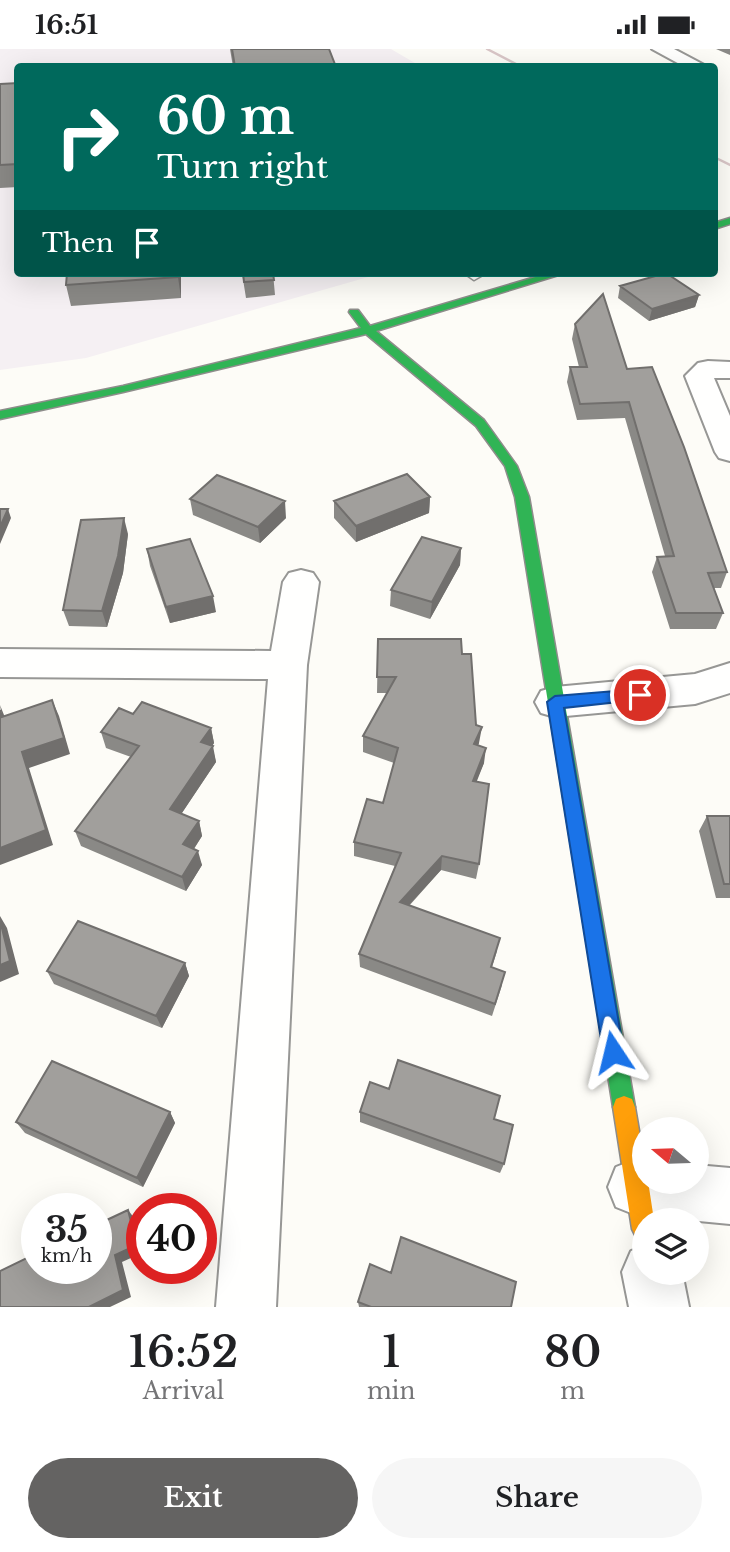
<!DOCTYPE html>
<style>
:root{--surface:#fff;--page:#f6f6f6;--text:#202124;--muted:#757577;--accent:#646362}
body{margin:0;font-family:"Libre Baskerville",serif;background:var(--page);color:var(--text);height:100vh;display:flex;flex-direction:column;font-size:26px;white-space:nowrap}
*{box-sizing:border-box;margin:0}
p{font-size:23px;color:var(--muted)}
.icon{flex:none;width:38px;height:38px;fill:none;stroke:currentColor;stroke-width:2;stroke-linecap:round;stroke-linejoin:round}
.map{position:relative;height:1258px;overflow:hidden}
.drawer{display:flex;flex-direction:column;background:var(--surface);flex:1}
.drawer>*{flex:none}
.guide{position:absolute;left:14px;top:14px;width:704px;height:214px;border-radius:7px;box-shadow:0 7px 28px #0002;background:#00695c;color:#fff;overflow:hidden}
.needle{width:46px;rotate:289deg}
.tools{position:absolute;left:632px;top:1068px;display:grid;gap:14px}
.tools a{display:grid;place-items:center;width:77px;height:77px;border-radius:50%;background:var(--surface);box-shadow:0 7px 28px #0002;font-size:35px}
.speed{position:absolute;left:21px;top:1144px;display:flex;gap:14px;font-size:35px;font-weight:700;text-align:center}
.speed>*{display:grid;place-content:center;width:91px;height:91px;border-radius:50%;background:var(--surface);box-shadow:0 7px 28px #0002;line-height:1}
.speed small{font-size:18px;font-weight:400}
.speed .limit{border:10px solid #d22;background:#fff;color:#111}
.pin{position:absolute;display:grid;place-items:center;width:60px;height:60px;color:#fff;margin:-30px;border:4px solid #fff;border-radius:50%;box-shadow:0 2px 7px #0007}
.me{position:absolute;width:77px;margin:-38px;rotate:350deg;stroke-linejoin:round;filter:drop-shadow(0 0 5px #0008)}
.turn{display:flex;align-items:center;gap:24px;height:147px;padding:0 28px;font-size:32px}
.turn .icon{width:91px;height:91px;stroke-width:2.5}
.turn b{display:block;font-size:49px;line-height:60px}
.then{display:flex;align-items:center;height:66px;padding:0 28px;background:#0003;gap:14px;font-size:26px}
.eta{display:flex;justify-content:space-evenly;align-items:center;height:119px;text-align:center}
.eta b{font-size:42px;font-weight:600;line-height:49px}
.primary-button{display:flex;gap:14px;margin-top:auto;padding:14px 28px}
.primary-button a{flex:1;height:80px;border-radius:42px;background:var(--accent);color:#fff;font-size:28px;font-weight:600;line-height:80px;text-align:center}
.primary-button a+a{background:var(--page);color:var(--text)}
.status{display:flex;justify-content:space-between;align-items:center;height:49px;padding:0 35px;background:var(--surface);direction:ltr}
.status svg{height:19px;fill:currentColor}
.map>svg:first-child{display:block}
.industrial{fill:#f5f0f3}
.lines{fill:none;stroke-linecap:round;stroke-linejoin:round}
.lane-casing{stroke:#979795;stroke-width:3}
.street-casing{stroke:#979795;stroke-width:4}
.fast-casing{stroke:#8e8d8b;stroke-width:3}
.slow-casing{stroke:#8e8d8b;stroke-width:3}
.lane{fill:#fffffe;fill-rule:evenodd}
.street{fill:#fffffe;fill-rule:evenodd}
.fast{fill:#30b455;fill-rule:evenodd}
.slow{fill:#ff9f0a;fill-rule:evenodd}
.rail{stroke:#d9c6c7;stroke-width:2.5}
.wall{fill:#8a8986}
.shaded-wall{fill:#716f6d}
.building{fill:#a19f9c;stroke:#716f6d;stroke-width:2}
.route{fill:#1a73e8;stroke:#114b97;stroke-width:2}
</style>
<div class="status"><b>16:51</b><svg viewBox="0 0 49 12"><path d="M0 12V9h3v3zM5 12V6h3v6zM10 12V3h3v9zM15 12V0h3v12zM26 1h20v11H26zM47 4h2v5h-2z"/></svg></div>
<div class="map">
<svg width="730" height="1258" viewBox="0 0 730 1258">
<rect width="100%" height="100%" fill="#fdfcf7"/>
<!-- industrial -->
<path class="industrial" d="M0,0H391L420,17L18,18V224H382L86,309L0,321Z"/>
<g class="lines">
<!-- lane casing -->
<g class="lane-casing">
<path id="lane" d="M464,224H479L481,227L474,231Z"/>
</g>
<!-- street casing -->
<g class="street-casing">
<path id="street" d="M652,0H674L708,18H685Z
M708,312L730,313V329H714L730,367V412L719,409L715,403L685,327L698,314Z
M301,521L313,524L319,533L307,616L276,1258H216L268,630L0,628V600L271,602L283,533L289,524Z
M730,614V644L695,655L555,668L541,664L535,653L541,642L555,638L695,625Z
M636,1110L644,1111V1132H696V1116L730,1119V1175L636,1166L616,1158L608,1138L616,1118Z
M644,1197V1223H682L689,1258H629L622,1223L631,1202Z"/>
</g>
<!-- fast casing -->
<g class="fast-casing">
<path id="fast" d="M730,169V175L714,180V174Z
M549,224H565L376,282L484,371L517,417L529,448L635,1058L632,1066L624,1069L616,1066L613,1058L515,448L505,417L476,377L366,285L123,343L0,370V362L123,337L361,279L349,263L350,261H358L370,277Z"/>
</g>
<!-- slow casing -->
<g class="slow-casing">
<path id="slow" d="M624,1047L632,1050L635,1058L644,1111V1132H648L654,1171H644V1192L636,1188L632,1180L613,1058L616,1050Z"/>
</g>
<!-- lane -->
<use href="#lane" class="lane"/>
<!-- street -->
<use href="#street" class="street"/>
<!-- fast -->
<use href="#fast" class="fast"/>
<!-- slow -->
<use href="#slow" class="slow"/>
<!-- rail -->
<path class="rail" d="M487,0L522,18
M714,108L730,116"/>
</g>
<!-- wall -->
<path class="wall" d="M230,0H329L336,18H233Z
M716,0H730V6Z
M18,34V138L0,139V35Z
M181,224V249L71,257L66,236Z
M242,224H273L275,246L246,249Z
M620,237L699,246L695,258L649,272L618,249Z
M575,275L627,320L727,523L721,539H714L723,564L716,580H670L652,523L657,508L665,507L625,369L577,371L567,333L570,318H579L572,290Z
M430,448L429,464L356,493L334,469V452Z
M190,450L286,469L260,494L193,466Z
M128,485L123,524L107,578L69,577L63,561Z
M461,499L460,516L430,570L390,557L391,541Z
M147,500L216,563L170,574L150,517Z
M378,590L462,605L479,694L478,696L484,714L476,732L479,815L476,830L441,821L409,857L497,902L492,918L502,936L492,967L360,918L359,905L395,817L354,807V793L383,754L394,714L363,703V687L387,644H377Z
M133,665L211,679L214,694L212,697L216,713L181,765L199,772L202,787L194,800L202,816L186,842L81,797L75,782L131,708L106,699L101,683Z
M707,767H730V849H716L699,782Z
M185,914L189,927L162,979L54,935L47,922Z
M389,1040L494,1070L504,1115L500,1124L360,1073V1063Z
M170,1063L175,1074L143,1138L25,1084L16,1073Z
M391,1224L511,1258H359L358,1253Z"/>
<!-- shaded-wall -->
<path class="shaded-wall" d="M178,224H181V249L178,228Z
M699,246L695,258L649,272L652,260Z
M430,448L429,464L356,493V477Z
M285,452L286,469L260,494L258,478Z
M8,460L11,469L0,495V478Z
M124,469L128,485L123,524L107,578L102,562Z
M461,499L460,516L430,570L432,553Z
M213,547L216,563L170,574L166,558Z
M52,651L59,667L70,705L29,719L53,796L0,816V799L22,703Z
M0,656L4,666L9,684L2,668Z
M482,678L479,694L472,711L474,695Z
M211,679L214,694L205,709L201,693Z
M213,697L216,713L174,776L170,760Z
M486,699L484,714L471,747L473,732Z
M199,772L202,787L187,810L183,795Z
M198,802L202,816L186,842L182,828Z
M442,807L441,821L399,867L400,853Z
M0,867L7,879L19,925L0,933Z
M185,914L189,927L162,979L156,967Z
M170,1063L175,1074L143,1138L137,1129Z
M128,1161L135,1170L142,1196V1204L122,1213L131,1248L110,1258H89L115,1206Z"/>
<!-- building -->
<path class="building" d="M232,0H329L336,18H235Z
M18,34V115L0,116V35Z
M67,224H178V228L66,236Z
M243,224H273L274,231L244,233Z
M666,224L699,246L652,260L620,237Z
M603,245L627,320L652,318L684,398L727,523L708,524L723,564H676L657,508L674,507L629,353L580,355L570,318H587L575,275Z
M407,425L430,448L356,477L334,452Z
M217,426L285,452L258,478L190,450Z
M0,460H8L0,478Z
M124,469L118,507L102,562L63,561L81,471Z
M422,488L461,499L432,553L391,541Z
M190,490L213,547L166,558L147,500Z
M378,590H461L462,605H471L476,676L482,678L474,695L486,699L473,732L489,735L479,815L442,807L400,853L500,889L491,918L505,923L495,955L359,905L401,804L354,793L367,750L383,754L398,699L363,687L396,628H377Z
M52,651L64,689L22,703L46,781L0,799V661L2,668Z
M142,653L211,679L201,693L213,697L170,760L199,772L183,795L198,802L182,828L75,782L139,697L101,683L119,659L133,665Z
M707,767H730V835H724Z
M0,871L10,912L0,916Z
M78,872L185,914L156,967L47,922Z
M398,1011L500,1047L494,1070L513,1076L504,1115L360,1063L370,1033L389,1040Z
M52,1012L170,1063L137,1129L16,1073Z
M128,1161L137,1196L115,1206L123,1241L89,1258H0V1222L37,1204V1220H96V1176Z
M401,1188L516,1233L511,1258H371L358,1253L370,1215L391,1224Z"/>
<!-- route -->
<path class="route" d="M640,640L646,642L648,646L646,650L564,659L624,1003L621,1011L613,1014L606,1011L603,1003L547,653L555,647Z"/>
</svg>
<div class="tools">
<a><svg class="needle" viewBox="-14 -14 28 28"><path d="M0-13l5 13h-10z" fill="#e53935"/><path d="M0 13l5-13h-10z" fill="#757577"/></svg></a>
<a><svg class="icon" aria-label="layers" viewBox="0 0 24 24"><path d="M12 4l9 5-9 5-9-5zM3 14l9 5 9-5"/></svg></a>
</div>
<div class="speed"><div>35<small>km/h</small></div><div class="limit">40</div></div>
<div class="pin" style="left:640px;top:646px;background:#d93025"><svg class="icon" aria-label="arrive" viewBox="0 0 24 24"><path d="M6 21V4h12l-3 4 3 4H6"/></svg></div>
<svg class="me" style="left:613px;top:1003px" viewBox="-20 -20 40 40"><path d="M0-17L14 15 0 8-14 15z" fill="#1a73e8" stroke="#fff" stroke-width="4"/></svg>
<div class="guide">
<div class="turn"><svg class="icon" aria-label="right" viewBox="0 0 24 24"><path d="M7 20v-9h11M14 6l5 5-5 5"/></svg><div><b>60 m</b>Turn right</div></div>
<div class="then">Then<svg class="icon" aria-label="arrive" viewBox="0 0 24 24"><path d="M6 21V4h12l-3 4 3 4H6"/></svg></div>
</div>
</div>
<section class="drawer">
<div class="eta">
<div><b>16:52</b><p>Arrival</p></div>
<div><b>1</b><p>min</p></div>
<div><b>80</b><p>m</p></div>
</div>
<div class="primary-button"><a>Exit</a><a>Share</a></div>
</section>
